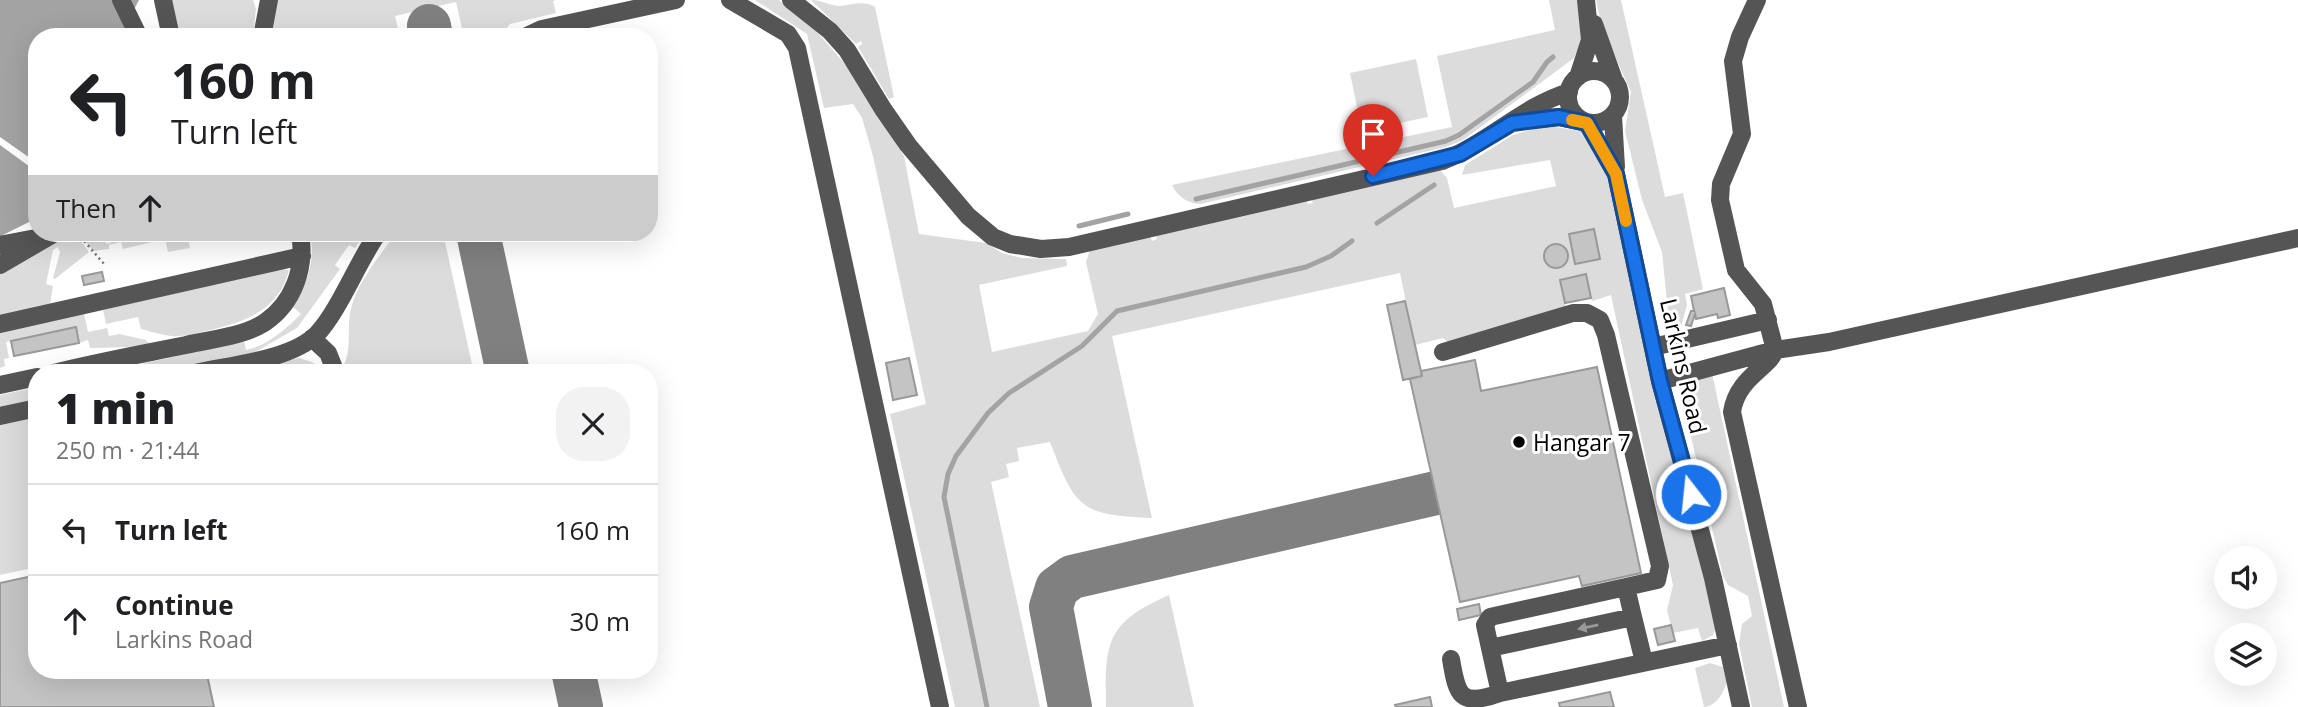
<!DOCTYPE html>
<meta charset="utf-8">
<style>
:root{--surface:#fff;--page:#f2f2f2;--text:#202124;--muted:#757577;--line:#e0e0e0}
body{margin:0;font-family:"Open Sans",sans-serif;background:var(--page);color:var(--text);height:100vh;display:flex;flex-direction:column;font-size:26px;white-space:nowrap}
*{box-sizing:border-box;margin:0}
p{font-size:23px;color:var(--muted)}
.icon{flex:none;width:38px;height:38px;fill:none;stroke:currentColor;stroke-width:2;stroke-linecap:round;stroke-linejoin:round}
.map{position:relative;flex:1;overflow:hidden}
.panel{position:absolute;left:28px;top:364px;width:630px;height:315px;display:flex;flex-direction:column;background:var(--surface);border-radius:28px;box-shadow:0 7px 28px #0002}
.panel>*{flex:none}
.banner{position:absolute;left:28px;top:28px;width:630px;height:214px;border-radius:28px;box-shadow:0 7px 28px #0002;background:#fff;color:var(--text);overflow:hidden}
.buttons{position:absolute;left:2214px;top:546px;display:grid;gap:14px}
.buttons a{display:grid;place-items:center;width:63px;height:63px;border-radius:50%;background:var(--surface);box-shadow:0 7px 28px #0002;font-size:35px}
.pin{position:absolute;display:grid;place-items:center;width:60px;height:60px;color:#fff;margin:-72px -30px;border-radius:50% 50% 50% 0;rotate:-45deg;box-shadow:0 0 7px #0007}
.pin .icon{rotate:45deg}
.me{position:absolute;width:77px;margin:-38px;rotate:344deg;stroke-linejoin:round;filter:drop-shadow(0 0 5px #0008)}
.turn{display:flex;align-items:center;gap:24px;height:147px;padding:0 28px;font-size:32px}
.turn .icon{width:91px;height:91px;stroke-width:2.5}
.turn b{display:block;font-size:49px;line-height:60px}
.then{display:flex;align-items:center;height:66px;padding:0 28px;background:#0003;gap:14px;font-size:26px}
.round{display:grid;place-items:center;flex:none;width:74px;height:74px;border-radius:28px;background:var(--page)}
.overview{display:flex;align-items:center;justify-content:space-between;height:119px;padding:0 28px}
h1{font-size:42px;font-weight:800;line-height:52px}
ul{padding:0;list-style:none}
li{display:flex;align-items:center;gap:21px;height:91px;padding:0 28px;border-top:2px solid var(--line)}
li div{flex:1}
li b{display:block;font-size:26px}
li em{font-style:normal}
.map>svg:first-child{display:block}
.green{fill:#dcdcdc}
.water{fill:#a3a3a3}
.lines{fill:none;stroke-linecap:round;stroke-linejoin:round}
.stream{stroke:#a3a3a3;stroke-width:5}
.taxiway{stroke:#808080;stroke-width:44}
.building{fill:#c4c4c4;stroke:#999;stroke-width:2}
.path{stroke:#777;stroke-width:2.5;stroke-dasharray:2 3.5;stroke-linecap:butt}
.minor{stroke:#555;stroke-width:18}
.oneway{fill:#999}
.route-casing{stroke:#114b97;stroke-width:18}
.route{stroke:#1a73e8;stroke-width:12}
.slow{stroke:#f59e0b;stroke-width:12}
.poi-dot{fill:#000;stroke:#fff;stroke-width:2.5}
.labels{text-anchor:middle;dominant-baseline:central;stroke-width:6;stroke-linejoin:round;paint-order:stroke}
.street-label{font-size:23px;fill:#000;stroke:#fff}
.poi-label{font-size:23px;fill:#000;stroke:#fff;text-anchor:start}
</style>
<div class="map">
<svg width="2298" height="707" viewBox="0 0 2298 707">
<rect width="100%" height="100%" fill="#fff"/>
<!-- green -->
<path class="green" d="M167,0H253L256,9L253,37H175Z
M278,0H556L553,1L556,13L510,24L500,37H464L456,2L395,16L400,37H270Z
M755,0H779L816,31L853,73L904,156L919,234L986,243L1002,253L1022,258L1066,259L1067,266L979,285L992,352L1088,331L1098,314L1086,262L1090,250L1150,236L1152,241L1157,239L1156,235L1306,199L1308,204L1313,203L1311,198L1440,170L1447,178L1454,208L1556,186L1550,160L1462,175L1465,165L1513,135L1540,127H1555L1581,131L1589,139L1606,167L1669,450L1698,549L1716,628L1713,635L1702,641L1698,628L1673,633L1667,610L1673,585L1611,295L1592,301L1588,286L1563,291L1566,308L1448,342L1443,338L1415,345L1400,273L1112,336L1152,518C1080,515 1076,509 1050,442L1017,448L1019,461L1006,464L1009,477L991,482L1040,707H955L890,414L926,404L873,156L862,118L853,104L824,108L807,34Z
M811,0C822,0 830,6 840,6C853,5 864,0 875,7L894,97L889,99L858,47L862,44L861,41L856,44Z
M1549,0H1578L1581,41L1574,58L1463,140L1446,147L1200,204C1187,203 1178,197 1172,185L1452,127L1437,56L1555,30Z
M1596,0H1621L1665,197L1683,193L1703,289L1685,294L1687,305L1681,327L1669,322L1662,252L1642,200L1627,139L1625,131L1631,92L1602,27Z
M1416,59L1428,117L1362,131L1350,73Z
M65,233H75L89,252L55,279L53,278L60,252L58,247L53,250L46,284L53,286L50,305L0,319V270Z
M79,233H99L107,244L121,239L117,233H199L188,237L190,248L168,252L165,239L123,249L121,242L109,245V249L93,251Z
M310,233H365L355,248L349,245L335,265L340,269L297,328L255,352L167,373H101L244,341L246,350C267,346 286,329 301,314L293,307C307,285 316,259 310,233Z
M396,233H443L474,373H343L342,369C353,351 346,329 351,309C357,282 380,256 396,233Z
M280,269L289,270C279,311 243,323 206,331C198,333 188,336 179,336C167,337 153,332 141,329L138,317L106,324L103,310Z
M84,313L88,332L107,328L109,336L119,334L146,340L149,344L131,347L90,348L88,340L79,343L75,327L6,342L9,358L4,359L5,366L0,368V331Z
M299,358L312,362L328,373H230Z
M1712,373L1784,707H1752L1739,644L1742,624L1752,616L1748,596L1728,585L1723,576L1684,406C1680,383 1693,379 1712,373Z
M37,387V401L0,409V395Z
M37,416V567L0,575V424Z
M1169,595L1194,707H1106C1105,641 1106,623 1169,595Z
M1710,663L1723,667L1727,682C1723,693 1717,706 1704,707L1695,668Z"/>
<!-- water -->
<path class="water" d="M0,0H139L127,23L132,37H37V163L0,137Z
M0,145L37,172V218L3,235L0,241Z"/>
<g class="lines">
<!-- stream -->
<path class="stream" d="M1196,199L1446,141L1459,135L1533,82L1547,62L1553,57
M1377,223L1434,185
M1079,226L1128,214
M987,707L944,497L948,474L956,456L988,413L1009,393L1082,346L1117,311L1306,267L1331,256L1352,241"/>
<!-- taxiway -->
<path class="taxiway" d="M429,26L431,37
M478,233L508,373
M573,670L581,707
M1070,707L1051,607L1057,588L1072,577L1436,493"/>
</g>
<!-- building -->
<path class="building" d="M1594,229L1600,259L1575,264L1569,234Z
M1544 256a12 12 0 1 1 24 0a12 12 0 1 1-24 0Z
M102,272L104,281L84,285L82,276Z
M1586,274L1591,298L1565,303L1560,280Z
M1724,288L1730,315L1718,318L1717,314L1696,319L1695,314L1691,326L1686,325L1691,311H1694L1691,296Z
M1405,301L1422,376L1403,380L1387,305Z
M76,327L79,343L14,356L11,341Z
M909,358L917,395L893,400L886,363Z
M1475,360L1481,391L1597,367L1641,573L1582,586L1579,576L1460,602L1410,379L1422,376L1421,371Z
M37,575V670H206L214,707H0V583Z
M1479,604L1481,615L1459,620L1457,609Z
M1671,625L1675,641L1658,645L1654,629Z
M1610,692L1614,707H1560L1559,703Z
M1430,697L1432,707H1396L1395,705Z"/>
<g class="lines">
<!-- path -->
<path class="path" d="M77,233L105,265"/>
<!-- minor -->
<path class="minor" d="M121,0L139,37
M163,0L171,37
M730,0L788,34L797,48L940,707
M791,0L830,31L847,50L883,109L908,145L968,216L993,237L1010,244L1041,249L1069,247L1442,161C1487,144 1523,106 1569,92
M1757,0L1740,37L1733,61L1742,134L1721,184L1720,200L1736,270L1763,304L1775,350
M1594,24L1614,80
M262,37L269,0
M525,37L542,29L676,0
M1568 97a26 26 0 1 1 52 0a26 26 0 1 1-52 0Z
M1578,77L1590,40L1586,0
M1613,116L1616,167
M1519,121L1559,117L1587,123L1616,174L1660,381L1713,578L1741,707
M0,245L41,237
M0,265L55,233
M0,324L302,256
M312,338L328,353L336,373
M1653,347L1768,320
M1775,350C1771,367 1737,377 1732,412L1798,707
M1443,352L1573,313H1587L1600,320L1606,335L1660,566L1657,580L1626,587L1633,617
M54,373C98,362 142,354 186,345C212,339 241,337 264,323C294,303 306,267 300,233
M195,373C230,365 291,360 317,334C339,311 358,261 378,233
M1660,381L1775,350L1829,342L2298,238
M0,385L37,377
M0,416L37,408
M1490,648L1485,625L1490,617L1626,587
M1451,659C1457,696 1460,707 1500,693L1728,645
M1500,693L1490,648L1633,617L1644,662"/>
</g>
<!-- one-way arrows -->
<defs><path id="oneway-solid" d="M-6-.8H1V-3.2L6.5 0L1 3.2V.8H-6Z" transform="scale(1.75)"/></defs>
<use class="oneway" href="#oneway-solid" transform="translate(1588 627) rotate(168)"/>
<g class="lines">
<!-- route casing -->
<g class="route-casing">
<path id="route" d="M1373,176L1460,154L1512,123L1559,117L1587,123L1616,174L1660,381L1691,494"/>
</g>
<!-- route -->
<use href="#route" class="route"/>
<!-- slow -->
<path class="slow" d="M1572,120L1587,123L1616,174L1626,221"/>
</g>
<!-- markers -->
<circle class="poi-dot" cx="1519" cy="442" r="7"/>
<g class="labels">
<!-- street labels -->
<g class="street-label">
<text transform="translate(1684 366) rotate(77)">Larkins Road</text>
</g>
<!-- poi labels -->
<g class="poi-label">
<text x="1533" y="442">Hangar 7</text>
</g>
</g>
</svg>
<div class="buttons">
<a><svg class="icon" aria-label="sound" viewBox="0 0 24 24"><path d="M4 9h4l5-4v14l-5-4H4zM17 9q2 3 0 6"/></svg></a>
<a><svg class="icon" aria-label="layers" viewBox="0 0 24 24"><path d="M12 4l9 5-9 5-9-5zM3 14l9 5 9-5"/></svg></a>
</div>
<div class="pin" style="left:1373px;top:176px;background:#d93025"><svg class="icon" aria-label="arrive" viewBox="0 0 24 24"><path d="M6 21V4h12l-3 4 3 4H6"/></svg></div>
<svg class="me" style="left:1691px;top:494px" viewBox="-20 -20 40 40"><circle r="17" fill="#1a73e8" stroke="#fff" stroke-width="3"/><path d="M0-11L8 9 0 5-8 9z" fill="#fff"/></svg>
<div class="banner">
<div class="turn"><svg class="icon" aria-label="left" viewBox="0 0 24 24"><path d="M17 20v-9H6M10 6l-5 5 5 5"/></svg><div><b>160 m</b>Turn left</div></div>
<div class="then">Then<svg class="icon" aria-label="ahead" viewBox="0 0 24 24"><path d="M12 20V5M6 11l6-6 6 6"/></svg></div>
</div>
<section class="panel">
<div class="overview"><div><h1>1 min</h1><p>250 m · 21:44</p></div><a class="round"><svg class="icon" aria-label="close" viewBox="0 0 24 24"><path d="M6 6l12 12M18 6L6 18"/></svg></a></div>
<ul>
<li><svg class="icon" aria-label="left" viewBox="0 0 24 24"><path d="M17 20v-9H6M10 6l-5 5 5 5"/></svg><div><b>Turn left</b></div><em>160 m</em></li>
<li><svg class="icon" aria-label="ahead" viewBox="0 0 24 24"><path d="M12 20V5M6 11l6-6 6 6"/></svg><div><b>Continue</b><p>Larkins Road</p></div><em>30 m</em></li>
</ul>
</section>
</div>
